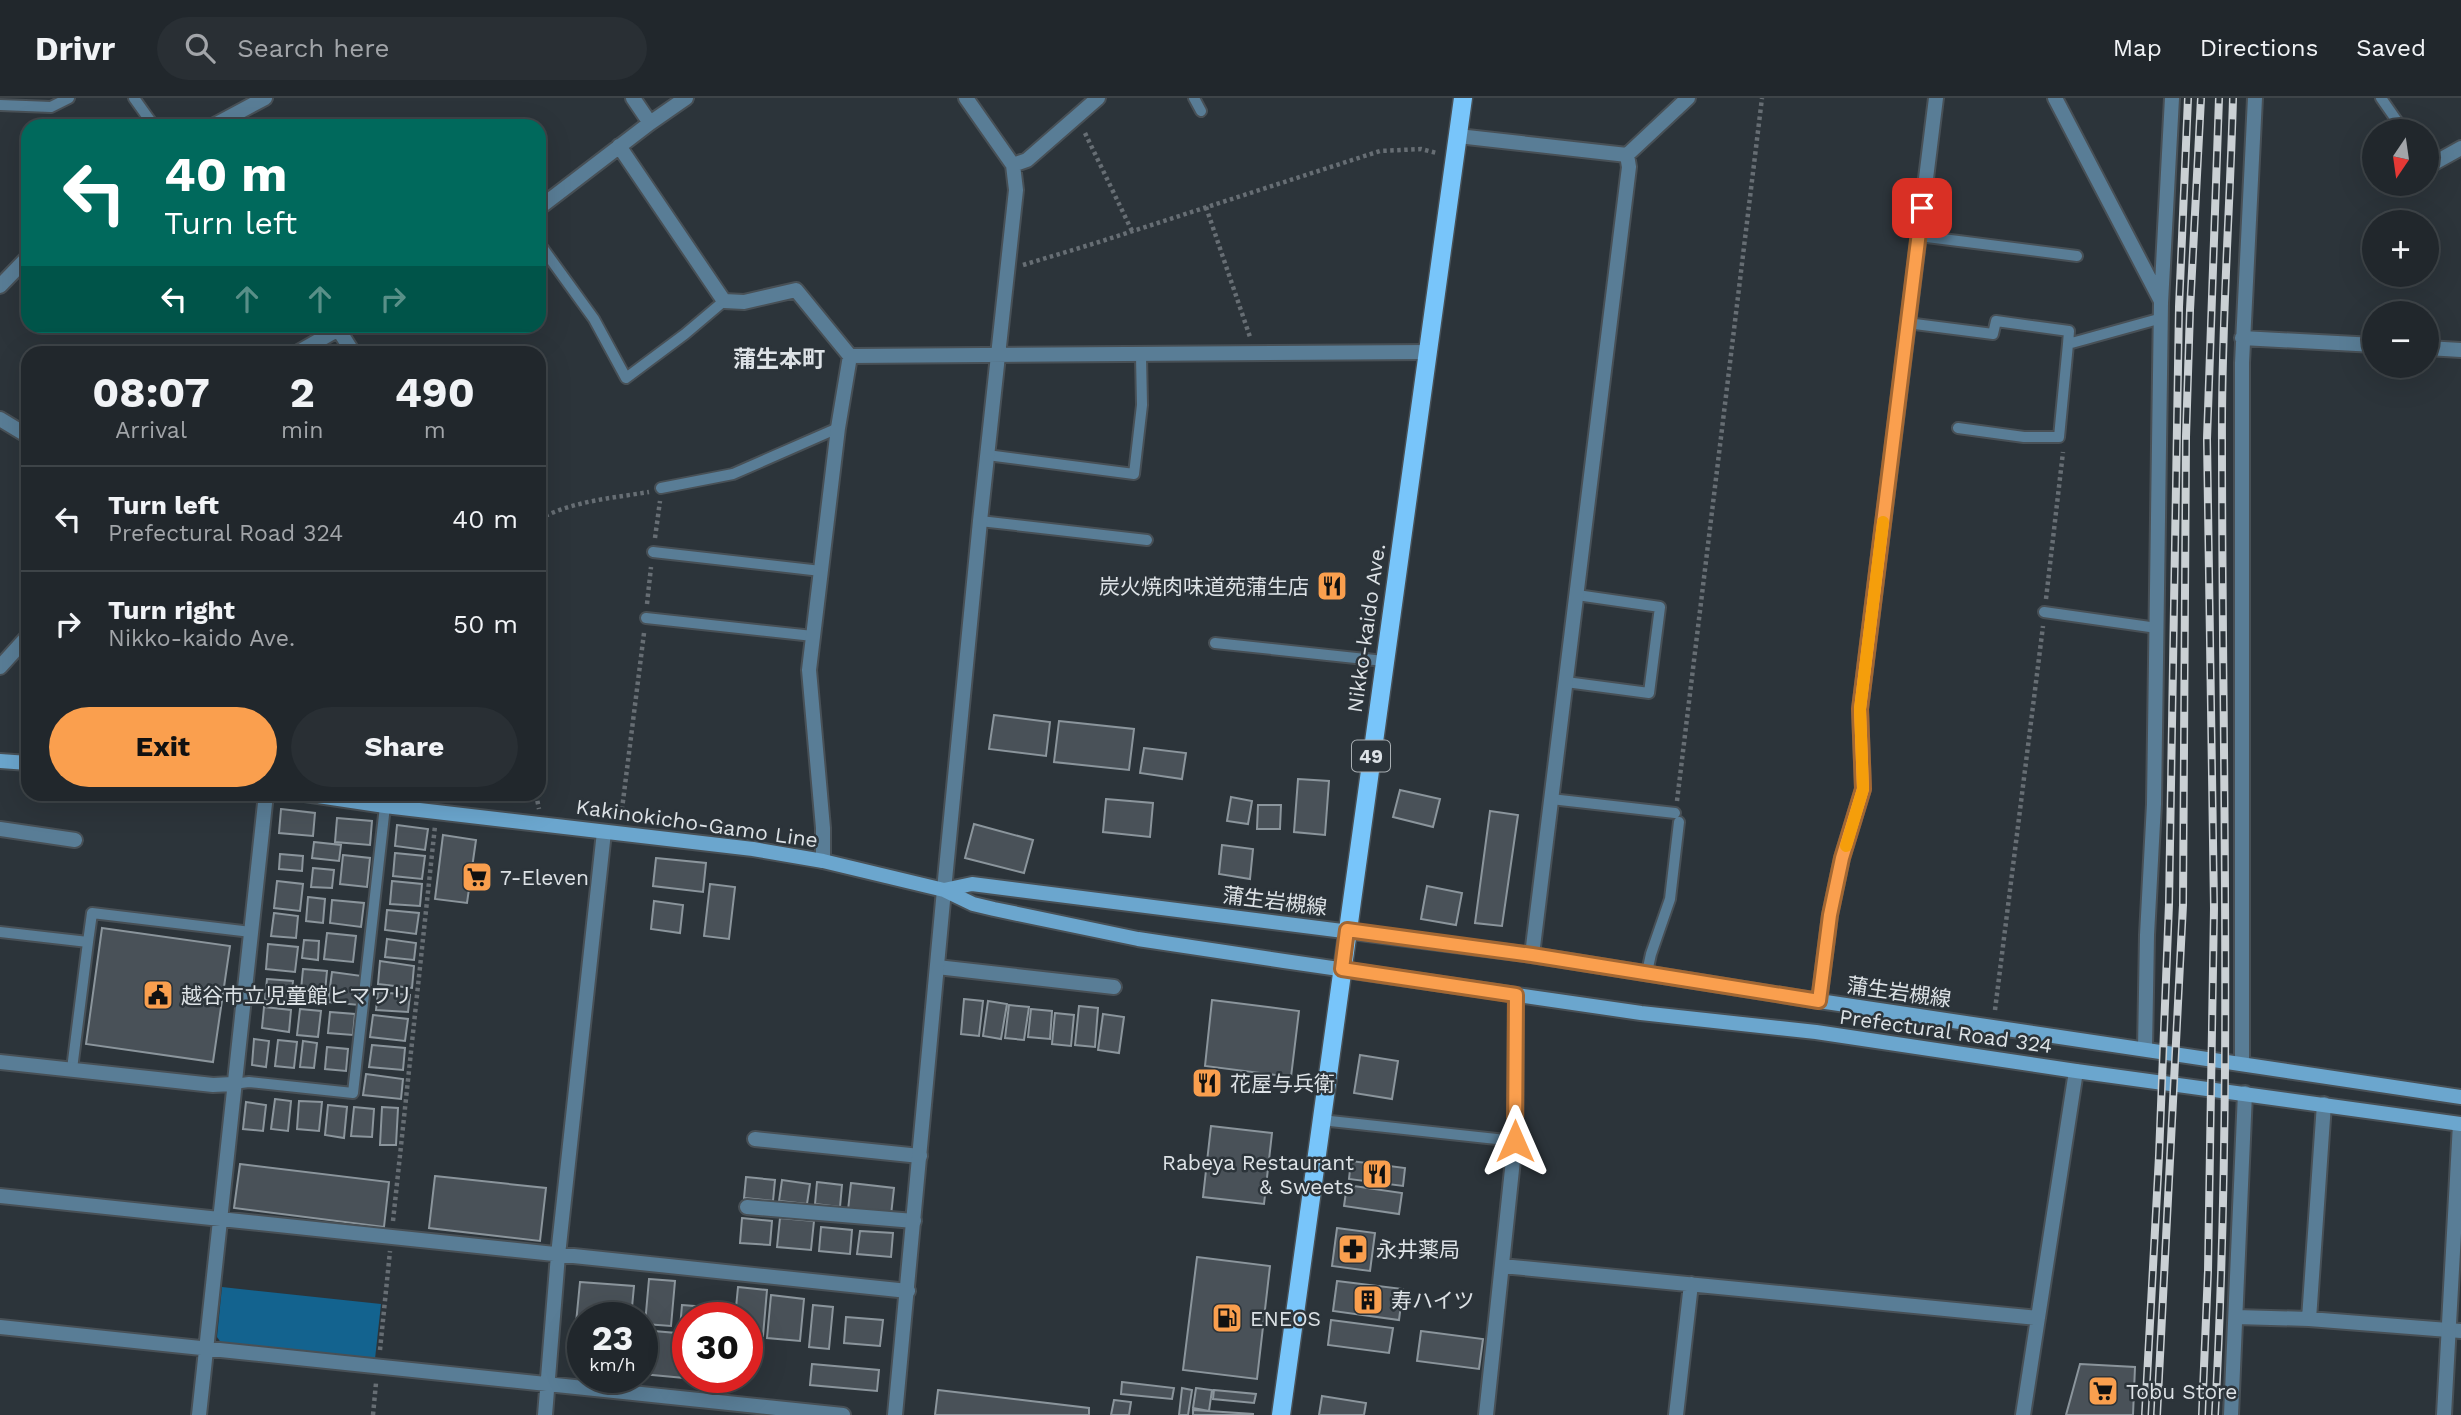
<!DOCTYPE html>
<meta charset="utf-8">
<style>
:root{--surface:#21272c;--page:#292f34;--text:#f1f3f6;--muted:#a2a5a9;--line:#3e4448;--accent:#fa9f4e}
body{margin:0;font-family:"Work Sans","Noto Sans JP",sans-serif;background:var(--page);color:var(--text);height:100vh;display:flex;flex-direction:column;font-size:26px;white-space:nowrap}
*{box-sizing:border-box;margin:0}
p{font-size:23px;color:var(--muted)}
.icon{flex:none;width:38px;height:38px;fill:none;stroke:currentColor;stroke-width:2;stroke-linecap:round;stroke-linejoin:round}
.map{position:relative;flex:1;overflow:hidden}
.panel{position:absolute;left:21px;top:248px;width:525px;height:455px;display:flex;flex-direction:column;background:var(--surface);border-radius:21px;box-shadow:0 7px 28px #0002,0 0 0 2px var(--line)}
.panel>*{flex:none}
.guide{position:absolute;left:21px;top:21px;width:525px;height:214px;border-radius:21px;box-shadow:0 7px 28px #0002,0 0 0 2px var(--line);background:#00695c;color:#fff;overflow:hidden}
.needle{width:46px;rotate:193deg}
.controls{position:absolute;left:2362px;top:21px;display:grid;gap:14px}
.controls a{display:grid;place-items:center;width:77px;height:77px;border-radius:50%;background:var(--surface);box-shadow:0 7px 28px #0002,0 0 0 2px var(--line);font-size:35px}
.speed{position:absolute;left:567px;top:1204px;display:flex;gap:14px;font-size:35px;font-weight:700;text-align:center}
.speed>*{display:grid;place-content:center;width:91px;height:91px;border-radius:50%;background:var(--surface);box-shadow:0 7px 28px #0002,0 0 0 2px var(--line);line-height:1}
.speed small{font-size:18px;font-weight:400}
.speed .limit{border:10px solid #d22;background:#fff;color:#111}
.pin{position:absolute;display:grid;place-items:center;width:60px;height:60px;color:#fff;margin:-30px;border-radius:14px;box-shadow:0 4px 10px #0006}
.me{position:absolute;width:77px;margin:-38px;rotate:0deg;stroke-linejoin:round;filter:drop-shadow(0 0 5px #0008)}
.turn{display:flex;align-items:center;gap:24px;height:147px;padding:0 28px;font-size:32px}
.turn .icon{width:91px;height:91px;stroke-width:2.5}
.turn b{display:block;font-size:49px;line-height:60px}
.lanes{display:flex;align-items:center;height:66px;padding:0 28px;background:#0003;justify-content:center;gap:35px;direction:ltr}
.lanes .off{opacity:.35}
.eta{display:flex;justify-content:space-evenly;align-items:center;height:119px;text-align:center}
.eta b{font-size:42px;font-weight:700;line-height:49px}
.button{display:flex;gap:14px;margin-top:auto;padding:14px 28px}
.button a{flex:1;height:80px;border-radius:42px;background:var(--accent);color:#111;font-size:28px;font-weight:700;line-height:80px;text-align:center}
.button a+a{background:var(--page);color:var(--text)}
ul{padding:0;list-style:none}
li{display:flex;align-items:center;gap:21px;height:105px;padding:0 28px;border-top:2px solid var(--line)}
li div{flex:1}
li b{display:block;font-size:26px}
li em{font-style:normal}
header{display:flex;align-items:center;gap:42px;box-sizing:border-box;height:98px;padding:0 35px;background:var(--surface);border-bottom:2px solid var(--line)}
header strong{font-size:33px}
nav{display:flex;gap:38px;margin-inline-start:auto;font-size:24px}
.search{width:490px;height:63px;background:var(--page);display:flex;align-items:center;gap:18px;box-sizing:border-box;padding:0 24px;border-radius:38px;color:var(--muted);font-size:26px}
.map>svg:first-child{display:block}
.green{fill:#13638f}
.building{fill:#495158;stroke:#8b959c;stroke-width:2}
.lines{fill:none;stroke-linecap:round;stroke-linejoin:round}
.service-casing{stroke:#485056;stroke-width:14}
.minor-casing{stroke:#485056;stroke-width:18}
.tertiary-casing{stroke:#485056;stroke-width:18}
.secondary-casing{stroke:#485056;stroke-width:18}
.primary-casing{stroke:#485056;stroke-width:21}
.path{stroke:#676e74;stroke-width:4.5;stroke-dasharray:3.5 3.5;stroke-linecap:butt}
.service{stroke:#597d96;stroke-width:10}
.minor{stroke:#597d96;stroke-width:14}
.tertiary{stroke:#597d96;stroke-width:14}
.secondary{stroke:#6ba6ce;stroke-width:14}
.primary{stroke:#78c5fa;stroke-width:18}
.rail-casing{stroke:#cad0d4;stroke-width:8}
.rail{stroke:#2c343a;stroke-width:5;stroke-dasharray:16;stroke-linecap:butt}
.route-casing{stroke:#a26733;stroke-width:18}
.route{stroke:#fa9f4e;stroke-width:12}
.slow{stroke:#f59e0b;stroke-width:12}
.labels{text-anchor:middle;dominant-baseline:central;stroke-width:5;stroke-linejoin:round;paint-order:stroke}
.shield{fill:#2c343a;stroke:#a8aeb2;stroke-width:2}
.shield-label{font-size:19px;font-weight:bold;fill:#dde2e6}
.poi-label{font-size:21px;fill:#dde2e6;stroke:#2c343a;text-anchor:start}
.street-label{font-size:21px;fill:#dde2e6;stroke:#2c343a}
.neighbourhood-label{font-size:23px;font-weight:bold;fill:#dde2e6;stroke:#2c343a}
</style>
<header>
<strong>Drivr</strong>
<div class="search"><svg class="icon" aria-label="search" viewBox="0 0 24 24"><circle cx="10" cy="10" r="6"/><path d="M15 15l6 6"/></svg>Search here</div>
<nav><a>Map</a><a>Directions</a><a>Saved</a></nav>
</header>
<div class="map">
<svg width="2461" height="1317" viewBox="0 0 2461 1317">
<rect width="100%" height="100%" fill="#2c343a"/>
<!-- green -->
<path class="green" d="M222,1189L381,1206L375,1261L222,1246L217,1239Z"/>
<!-- building -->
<path class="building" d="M994,617L1050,624L1046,658L989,651Z
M1059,623L1134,631L1129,672L1054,664Z
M1144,650L1186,655L1182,681L1140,675Z
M1298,681L1329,683L1325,737L1294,734Z
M1400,692L1440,701L1433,729L1393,719Z
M1231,699L1252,703L1248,726L1227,723Z
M1106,701L1153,705L1150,739L1103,734Z
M1258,707H1281L1280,731H1257Z
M281,711L315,715L313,738L279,735Z
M1490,713L1518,717L1502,828L1475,825Z
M337,720L372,723L370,747L335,744Z
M974,726L1033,742L1024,775L965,760Z
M397,727L428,731L425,752L395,748Z
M443,737L476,742L467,805L435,801Z
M314,744L341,747L339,763L312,760Z
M1222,747L1253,751L1250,781L1219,776Z
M395,755L425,758L422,781L393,778Z
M280,756L303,758L302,773L279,771Z
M343,757L370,760L367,789L340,786Z
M656,760L706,765L703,794L653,788Z
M313,770L334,772L332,790L311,789Z
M277,783L303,786L300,813L274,810Z
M392,783L422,786L420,808L390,806Z
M710,786L735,789L729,841L704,838Z
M1427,788L1462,795L1456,827L1421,821Z
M308,799L325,801L323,825L306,823Z
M332,802L364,805L361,829L330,825Z
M654,803L683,807L680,835L651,831Z
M387,812L419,815L416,836L385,832Z
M274,815L298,818L296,840L271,838Z
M102,830L230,848L213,964L86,946Z
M327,835L356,838L353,864L324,861Z
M387,841L416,845L414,862L385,859Z
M304,842L319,843L318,862L302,860Z
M268,846L298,849L295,874L266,871Z
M380,863L414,868L412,890L378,886Z
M303,871L327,873L324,904L300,902Z
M332,874L362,878L359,907L328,904Z
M267,881L293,883L291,904L265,901Z
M378,894L410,897L408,914L376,912Z
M964,901L983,903L979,938L961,936Z
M1212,902L1299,913L1291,979L1205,968Z
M988,903L1007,906L1001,941L983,938Z
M1009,907L1029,909L1024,942L1005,940Z
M1079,908L1098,910L1095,949L1075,947Z
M264,909L291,912L289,934L262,930Z
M300,911L321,913L318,939L297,937Z
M1031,911L1052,913L1050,941L1028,939Z
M330,914L355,916L353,937L328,935Z
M1055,915L1074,917L1071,948L1052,946Z
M1103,916L1124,919L1119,955L1098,952Z
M373,917L408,921L405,943L370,939Z
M254,941L269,943L266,969L252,967Z
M278,942L297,944L294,970L275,968Z
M303,943L317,945L314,970L300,969Z
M372,947L405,950L403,972L369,969Z
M327,949L348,951L346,973L325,971Z
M1360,957L1398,963L1392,1001L1354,995Z
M366,976L403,981L401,1001L363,997Z
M275,1001L291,1003L288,1033L271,1031Z
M299,1003L322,1004L319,1033L297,1031Z
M246,1004L266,1007L263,1033L243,1031Z
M328,1007L347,1009L344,1040L325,1037Z
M354,1009L374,1011L372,1039L351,1038Z
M382,1009L398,1010L396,1047H380Z
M1211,1028L1272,1035L1264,1106L1203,1099Z
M1351,1063L1405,1070L1403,1088L1349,1081Z
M240,1066L389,1084L384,1129L234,1110Z
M435,1078L546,1090L540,1143L429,1130Z
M746,1079L775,1082L773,1103L744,1100Z
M782,1082L810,1086L807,1106L779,1103Z
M817,1084L842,1087L840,1109L815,1106Z
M851,1085L894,1090L891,1117L848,1112Z
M1347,1087L1402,1095L1399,1116L1344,1108Z
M742,1120L772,1123L770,1147L740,1145Z
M780,1120L814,1123L811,1152L777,1149Z
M821,1129L852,1132L850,1156L819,1153Z
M1337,1130L1375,1135L1370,1173L1332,1168Z
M860,1133L893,1135L891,1159L857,1156Z
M1197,1159L1270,1168L1257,1281L1183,1272Z
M649,1181L675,1183L671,1228L645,1226Z
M1337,1183L1403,1191L1399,1222L1333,1213Z
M580,1184L634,1188L631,1220H583V1225H576Z
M738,1189L767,1192L763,1238L747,1237V1220H735Z
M771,1197L804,1201L800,1243L767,1240Z
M682,1207L720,1210L719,1220H688V1231L680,1230Z
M813,1207L833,1209L829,1251L809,1249Z
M846,1219L883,1222L880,1248L844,1245Z
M1331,1222L1393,1230L1389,1255L1328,1247Z
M642,1232L688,1236V1279H717L716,1283L642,1276Z
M1421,1233L1483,1241L1479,1271L1417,1263Z
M812,1266L879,1272L877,1293L810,1287Z
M2080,1266L2135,1269L2133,1317H2066Z
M1122,1284L1174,1290L1172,1301L1121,1296Z
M1182,1290L1192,1292L1188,1317H1179Z
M1196,1290L1212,1292L1209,1313L1193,1310Z
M938,1292L1089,1310V1317H935Z
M1214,1292L1256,1296L1254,1305L1213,1301Z
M1322,1298L1366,1305L1364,1317H1319Z
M1114,1302L1131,1304L1129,1317H1111Z
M1193,1312L1253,1316V1317H1193Z"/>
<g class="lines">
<!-- service casing -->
<g class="service-casing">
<path id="service" d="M134,0L154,28
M1194,0L1201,13
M2381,0L2404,33
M0,7L51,9L69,0
M1919,138L2077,158
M539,145L594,221L626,280L685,236L724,203
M1907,225L1993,236L1996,223L2069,233L2068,246L2162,220
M1958,330L2024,339H2059L2068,246
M987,357L1134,376L1142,307L1141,258
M661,390L733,376L838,330
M980,423L1147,442
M653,454L821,473
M2044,514L2157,530
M646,520L813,538
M1215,545L1384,563
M1566,584L1649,595L1660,509L1577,497
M1551,701L1675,715
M0,834L88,844L72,971
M88,844L92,815L251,834
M1647,874L1651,856L1670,801L1679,724
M233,986L249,984L353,995L385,708
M1321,1022L1515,1043"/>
</g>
<!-- minor casing -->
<g class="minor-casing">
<path id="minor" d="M633,0L650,25
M2055,0L2161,203
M213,28L265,0
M1458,38L1627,57L1688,0
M619,48L724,203L744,204L796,192L850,258L838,330L809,572L823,730V763
M1013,67L1027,62L1098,0
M2427,69L2461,50
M539,110L650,25L686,0
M0,188L28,159
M338,231L354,256
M2242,240L2375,247
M2427,250L2461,252
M295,256L344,228
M850,258L1429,254
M0,321L28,338
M0,569L28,538
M0,731L75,742
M944,792L980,423L1016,92L1013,67L966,0
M1532,857L1629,69L1627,57
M937,869L1114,889
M1819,903L1830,817L1842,760L1863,691L1860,611L1936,0
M2145,951L2147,837L2154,706L2161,205L2172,0
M0,964L213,987L233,986
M2242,966V265L2255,0
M755,1041L920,1058
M0,1098L908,1193
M747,1109L914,1123
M1502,1168L2038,1220
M2236,1219L2309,1221L2461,1233
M2309,1221L2324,1006
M0,1229L843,1317
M199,1317L266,696
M545,1317L558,1157L604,734
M1486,1317L1515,1043L1516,897
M1676,1317L1691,1186
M2023,1317L2076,973
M2231,1317L2245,995"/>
</g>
<!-- tertiary casing -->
<g class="tertiary-casing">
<path id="tertiary" d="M895,1317L944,792
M2444,1317L2460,1026"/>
</g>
<!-- secondary casing -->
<g class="secondary-casing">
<path id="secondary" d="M0,663L28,665
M305,696L385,708L753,751L823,763L944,792L972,786L1532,857L1819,903L2461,999
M944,792L973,806L994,811L1138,841L1284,863L1641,915L1816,934L2076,973L2461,1026"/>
</g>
<!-- primary casing -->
<g class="primary-casing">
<path id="primary" d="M1281,1317L1463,0"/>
</g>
<!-- path -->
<path class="path" d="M1085,35L1132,133
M1206,109L1250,239
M1023,167L1099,144L1380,53L1421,51L1437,55
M539,421C573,403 612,400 649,394
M655,440L660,403
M2046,501L2063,354
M647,506L651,469
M536,696L539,711
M1677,703L1762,0
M621,719L644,535
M1995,912L2043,528
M393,1123L435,728
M380,1252L390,1153
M373,1317L376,1285"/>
<!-- service -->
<use href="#service" class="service"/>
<!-- minor -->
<use href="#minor" class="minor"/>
<!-- tertiary -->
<use href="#tertiary" class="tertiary"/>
<!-- secondary -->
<use href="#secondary" class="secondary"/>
<!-- primary -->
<use href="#primary" class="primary"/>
<!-- rail casing -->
<g class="rail-casing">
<path id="rail" d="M2145,1317L2159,1058L2169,806L2179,209L2188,0
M2157,1317L2183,807L2186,339L2190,212L2201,0
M2202,1317L2208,1173L2214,810L2207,341L2219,0
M2215,1317C2233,992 2222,669 2222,344C2221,229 2230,115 2233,0"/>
</g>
<!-- rail -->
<use href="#rail" class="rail"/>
</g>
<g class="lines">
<!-- route casing -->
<g class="route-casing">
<path id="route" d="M1515,1043L1516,897L1342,871L1347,832L1532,857L1819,903L1830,817L1842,760L1863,691L1860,611L1922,110"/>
</g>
<!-- route -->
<use href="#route" class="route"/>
<!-- slow -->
<path class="slow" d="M1846,748L1863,691L1860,611L1883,424"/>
</g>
<!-- icons -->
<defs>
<g id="restaurant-square" transform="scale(1.575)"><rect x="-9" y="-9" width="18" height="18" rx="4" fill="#fa9f4e" stroke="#2c343a"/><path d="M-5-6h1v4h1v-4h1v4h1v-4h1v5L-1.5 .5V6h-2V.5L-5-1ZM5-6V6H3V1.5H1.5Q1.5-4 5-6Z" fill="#111"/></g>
<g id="supermarket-square" transform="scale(1.575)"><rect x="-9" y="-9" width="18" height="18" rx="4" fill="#fa9f4e" stroke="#2c343a"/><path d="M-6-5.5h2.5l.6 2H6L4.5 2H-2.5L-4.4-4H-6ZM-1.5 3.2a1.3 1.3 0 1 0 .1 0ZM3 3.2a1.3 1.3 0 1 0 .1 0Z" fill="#111"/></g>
<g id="civic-square" transform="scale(1.575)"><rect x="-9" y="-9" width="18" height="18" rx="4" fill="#fa9f4e" stroke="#2c343a"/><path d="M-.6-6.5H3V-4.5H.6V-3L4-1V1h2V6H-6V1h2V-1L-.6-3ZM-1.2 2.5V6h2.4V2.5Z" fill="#111"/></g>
<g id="pharmacy-square" transform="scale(1.575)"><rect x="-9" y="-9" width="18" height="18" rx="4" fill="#fa9f4e" stroke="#2c343a"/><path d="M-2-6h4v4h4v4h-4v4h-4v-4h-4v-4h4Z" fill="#111"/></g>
<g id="building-square" transform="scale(1.575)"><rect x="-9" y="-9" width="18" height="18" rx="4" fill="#fa9f4e" stroke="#2c343a"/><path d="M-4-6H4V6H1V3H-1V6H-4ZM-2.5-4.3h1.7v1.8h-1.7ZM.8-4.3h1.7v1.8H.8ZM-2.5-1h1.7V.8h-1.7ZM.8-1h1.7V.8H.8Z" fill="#111"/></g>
<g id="fuel-square" transform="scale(1.575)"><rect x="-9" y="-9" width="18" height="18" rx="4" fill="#fa9f4e" stroke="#2c343a"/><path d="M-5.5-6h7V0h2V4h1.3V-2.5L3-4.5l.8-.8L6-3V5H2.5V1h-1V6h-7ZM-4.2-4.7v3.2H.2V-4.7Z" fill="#111"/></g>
</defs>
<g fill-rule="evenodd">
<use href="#restaurant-square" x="1332" y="488"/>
<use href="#supermarket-square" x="477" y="779"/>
<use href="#civic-square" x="158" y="897"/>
<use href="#restaurant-square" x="1207" y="985"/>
<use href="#restaurant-square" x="1377" y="1076"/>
<use href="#pharmacy-square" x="1353" y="1151"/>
<use href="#building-square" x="1368" y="1202"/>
<use href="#fuel-square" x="1227" y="1220"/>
<use href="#supermarket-square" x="2103" y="1293"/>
</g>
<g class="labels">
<!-- shield labels -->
<rect class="shield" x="1352" y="642.5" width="38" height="31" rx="5"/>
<g class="shield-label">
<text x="1371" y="658">49</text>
</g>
<!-- poi labels -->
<g class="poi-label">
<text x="1309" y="488" text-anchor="end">炭火焼肉味道苑蒲生店</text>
<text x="500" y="779">7-Eleven</text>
<text x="181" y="897">越谷市立児童館ヒマワリ</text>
<text x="1230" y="985">花屋与兵衛</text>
<text x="1354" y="1064" text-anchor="end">Rabeya Restaurant<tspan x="1354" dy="24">&amp; Sweets</tspan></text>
<text x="1376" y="1151">永井薬局</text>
<text x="1391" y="1202">寿ハイツ</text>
<text x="1250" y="1220">ENEOS</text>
<text x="2126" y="1293">Tobu Store</text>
</g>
<!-- street labels -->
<g class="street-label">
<text transform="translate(1366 530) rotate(-82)">Nikko-kaido Ave.</text>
<text transform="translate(697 725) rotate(8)">Kakinokicho-Gamo Line</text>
<text transform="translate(1275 803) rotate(7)">蒲生岩槻線</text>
<text transform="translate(1899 894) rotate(8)">蒲生岩槻線</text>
<text transform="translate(1946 933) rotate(8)">Prefectural Road 324</text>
</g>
<!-- neighbourhood labels -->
<g class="neighbourhood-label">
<text x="779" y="261">蒲生本町</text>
</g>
</g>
</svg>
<div class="controls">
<a><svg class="needle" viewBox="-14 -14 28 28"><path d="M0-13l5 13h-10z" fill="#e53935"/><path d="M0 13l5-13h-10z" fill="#a2a5a9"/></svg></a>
<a>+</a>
<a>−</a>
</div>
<div class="speed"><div>23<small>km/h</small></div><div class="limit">30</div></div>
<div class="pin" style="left:1922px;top:110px;background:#d93025"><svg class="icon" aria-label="arrive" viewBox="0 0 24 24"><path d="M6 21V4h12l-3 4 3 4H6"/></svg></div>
<svg class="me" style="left:1515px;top:1043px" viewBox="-20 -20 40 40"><path d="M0-17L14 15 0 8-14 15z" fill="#fa9f4e" stroke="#fff" stroke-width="4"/></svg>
<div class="guide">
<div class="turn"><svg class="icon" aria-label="left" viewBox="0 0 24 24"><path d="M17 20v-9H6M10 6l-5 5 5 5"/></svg><div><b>40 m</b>Turn left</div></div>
<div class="lanes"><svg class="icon" aria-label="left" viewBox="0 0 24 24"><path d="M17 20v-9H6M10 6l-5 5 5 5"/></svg><svg class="icon off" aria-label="ahead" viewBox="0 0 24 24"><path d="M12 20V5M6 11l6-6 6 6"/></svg><svg class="icon off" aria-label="ahead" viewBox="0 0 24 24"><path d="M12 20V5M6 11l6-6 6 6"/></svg><svg class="icon off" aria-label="right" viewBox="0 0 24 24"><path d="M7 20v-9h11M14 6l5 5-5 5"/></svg></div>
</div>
<section class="panel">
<div class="eta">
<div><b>08:07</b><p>Arrival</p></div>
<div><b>2</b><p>min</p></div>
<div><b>490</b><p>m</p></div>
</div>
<ul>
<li><svg class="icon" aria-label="left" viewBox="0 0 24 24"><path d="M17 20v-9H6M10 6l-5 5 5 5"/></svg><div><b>Turn left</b><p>Prefectural Road 324</p></div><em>40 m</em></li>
<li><svg class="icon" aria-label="right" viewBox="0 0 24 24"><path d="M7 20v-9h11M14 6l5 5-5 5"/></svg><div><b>Turn right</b><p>Nikko-kaido Ave.</p></div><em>50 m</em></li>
</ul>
<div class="button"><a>Exit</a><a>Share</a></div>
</section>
</div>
